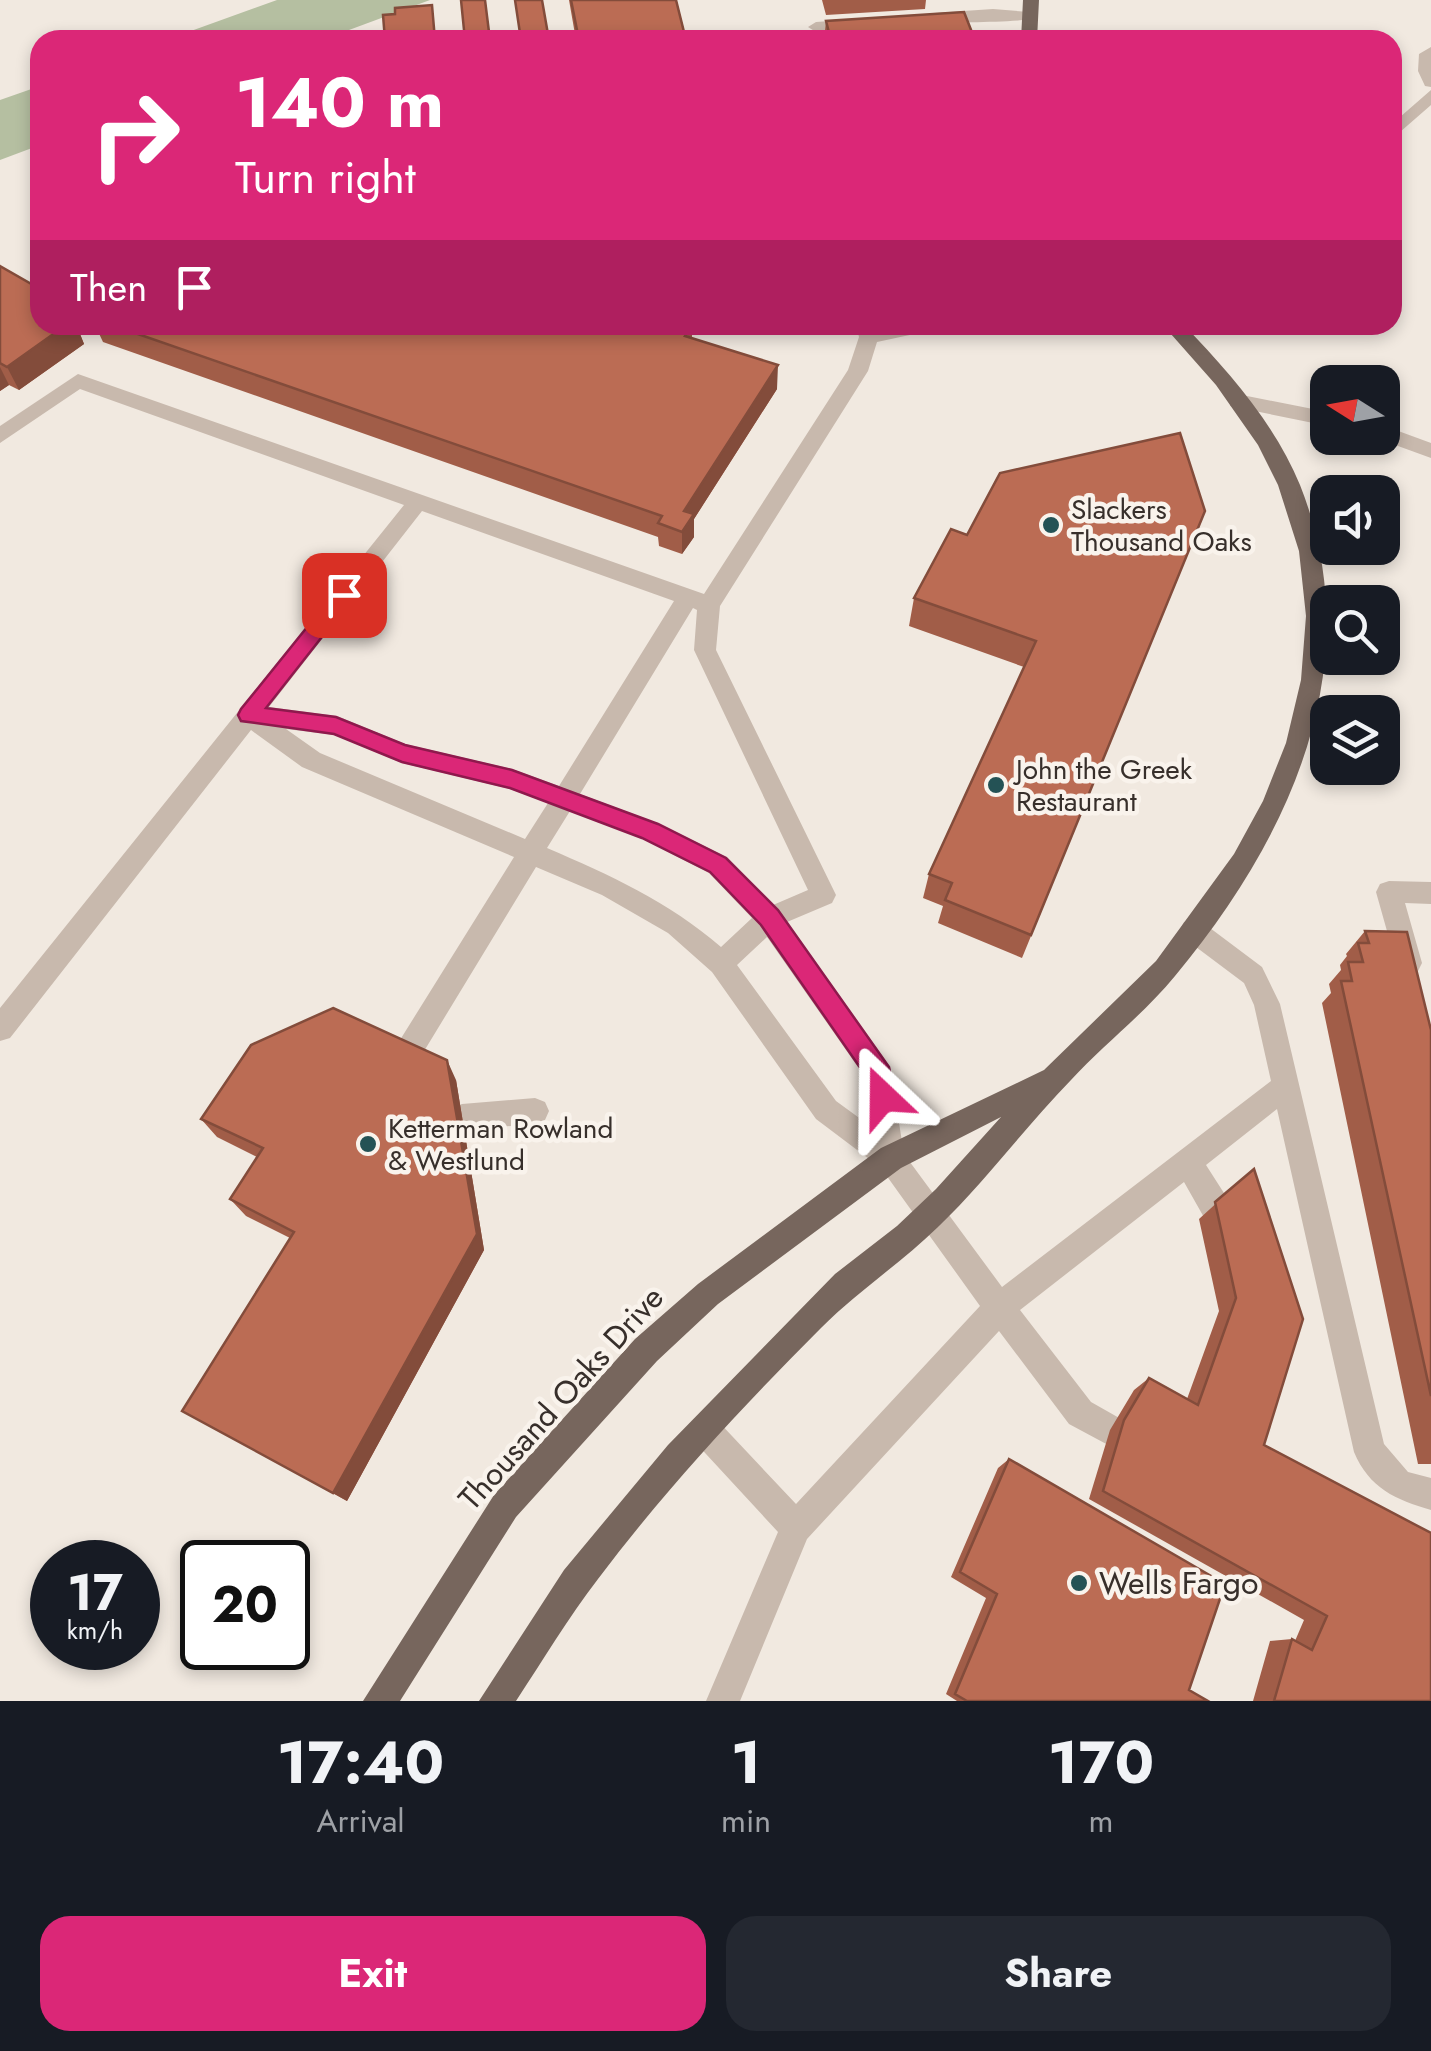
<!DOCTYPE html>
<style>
:root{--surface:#171b24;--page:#242831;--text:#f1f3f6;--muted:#9ea1a6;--accent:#db2777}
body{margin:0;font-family:Jost,sans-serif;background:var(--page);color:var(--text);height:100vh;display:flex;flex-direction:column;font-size:38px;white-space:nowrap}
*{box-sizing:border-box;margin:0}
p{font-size:32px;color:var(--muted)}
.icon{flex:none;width:55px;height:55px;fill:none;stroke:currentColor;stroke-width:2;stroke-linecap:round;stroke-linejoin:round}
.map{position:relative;height:1701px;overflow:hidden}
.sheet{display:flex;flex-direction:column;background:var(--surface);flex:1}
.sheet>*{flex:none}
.banner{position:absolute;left:30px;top:30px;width:1372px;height:305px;border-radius:30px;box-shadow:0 5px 15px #0003;background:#db2777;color:#fff;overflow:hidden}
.needle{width:65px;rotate:281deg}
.controls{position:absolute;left:1310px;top:365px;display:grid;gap:20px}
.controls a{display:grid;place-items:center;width:90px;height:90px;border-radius:20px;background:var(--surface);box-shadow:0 5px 15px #0003;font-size:50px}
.speed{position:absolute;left:30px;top:1540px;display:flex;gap:20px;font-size:50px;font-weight:700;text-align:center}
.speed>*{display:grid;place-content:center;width:130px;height:130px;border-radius:50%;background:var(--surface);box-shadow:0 5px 15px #0003;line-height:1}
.speed small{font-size:25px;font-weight:400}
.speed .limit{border:5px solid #111;border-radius:15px;background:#fff;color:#111}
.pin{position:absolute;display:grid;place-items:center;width:85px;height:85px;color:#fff;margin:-42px;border-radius:20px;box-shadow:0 5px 15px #0006}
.me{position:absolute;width:110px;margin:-55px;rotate:337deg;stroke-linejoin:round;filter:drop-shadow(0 0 8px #0008)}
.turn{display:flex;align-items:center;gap:35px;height:210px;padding:0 40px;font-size:45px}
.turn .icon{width:130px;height:130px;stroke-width:2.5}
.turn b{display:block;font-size:70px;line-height:85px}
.then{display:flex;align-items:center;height:95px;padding:0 40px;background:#0003;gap:20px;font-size:38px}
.eta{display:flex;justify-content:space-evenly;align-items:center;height:170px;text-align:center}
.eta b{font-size:60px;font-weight:700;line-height:70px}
.button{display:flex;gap:20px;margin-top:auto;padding:20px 40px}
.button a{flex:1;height:115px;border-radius:30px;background:var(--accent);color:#fff;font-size:40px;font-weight:700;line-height:115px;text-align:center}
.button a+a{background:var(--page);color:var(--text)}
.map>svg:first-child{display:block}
.green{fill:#b5bfa1}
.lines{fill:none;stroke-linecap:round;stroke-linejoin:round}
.minor{fill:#c8b9ad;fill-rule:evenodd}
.major{fill:#77665d;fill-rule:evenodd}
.wall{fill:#a15d48}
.shaded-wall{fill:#834c3b}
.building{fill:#bb6c54;stroke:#834c3b;stroke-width:2.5}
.route{fill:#db2777;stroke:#8e194d;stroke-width:2.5}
.poi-dot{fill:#245255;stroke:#f9f3ec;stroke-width:4}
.labels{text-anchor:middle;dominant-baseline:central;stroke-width:9;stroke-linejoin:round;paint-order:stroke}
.poi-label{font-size:28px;fill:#372f2b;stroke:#f9f3ec;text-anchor:start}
.near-street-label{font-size:32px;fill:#372f2b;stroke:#f9f3ec}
.near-poi-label{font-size:32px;fill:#372f2b;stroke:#f9f3ec;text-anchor:start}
</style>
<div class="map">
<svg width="1431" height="1701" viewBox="0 0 1431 1701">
<rect width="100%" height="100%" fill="#f1e9e0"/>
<!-- green -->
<path class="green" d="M277,0H430L322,40H166Z
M40,86V145L0,160V100Z"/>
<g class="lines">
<!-- minor -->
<path class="minor" d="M993,9L1029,12L1037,17C1029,23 952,22 934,23L926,18L934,13Z
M859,19L867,24L865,27L816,32L808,27L816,22Z
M1431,47V87L1425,86L1418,71L1419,54Z
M1431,90V105L1392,139V124Z
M856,325H876L877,329L936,325L933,330L877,342L868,371L720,606L716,650L836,895L832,903L787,922L890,1067L904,1154L1002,1287L1271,1081L1254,1005L1244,983L1184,938L1180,930L1184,922L1193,919L1202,922L1262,967L1280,1004L1384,1444L1408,1472L1431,1478V1510C1396,1500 1369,1488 1354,1452L1277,1109L1206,1165L1247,1229L1243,1239L1233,1243L1210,1228L1184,1182L1020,1310L1091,1402L1121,1419L1126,1430L1121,1441L1110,1446L1069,1424L999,1331L807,1539L740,1701H706L778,1532L694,1441L689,1430L694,1419L705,1414L716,1419L796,1504L980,1306L881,1168L816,1119L712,972L668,933L602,895L536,867L415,1066L405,1070L395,1066L391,1057L395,1048L514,857L302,767L251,730L10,1038L0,1041V1008L404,505L80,389L0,443V426L78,374L704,594L848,370L859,337ZM422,511L674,601L559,786L512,769L405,744L337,716L269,707ZM693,608L697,610L694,650L808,890L773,905L727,857L659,824L580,794ZM286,729L335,735L402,763L510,789L548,803L525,839L320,753ZM570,811L641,838L709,873L752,918L721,947C669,902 610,875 547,848ZM767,937L867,1080L873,1128L836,1101L737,965Z
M1237,394L1328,412V426L1230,406V396Z
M1382,425L1431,443V458L1376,438H1382Z
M1389,881L1431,882V904L1405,903L1422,963L1418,971L1409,975L1400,971L1396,963L1376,892L1380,884Z
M535,1098L545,1102L549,1111L545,1120L535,1124L462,1130L452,1126L448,1117L452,1108L462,1104Z"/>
<!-- major -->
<path class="major" d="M1023,0H1039L1037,40H1021Z
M1163,325H1184C1229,372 1275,424 1300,485C1371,664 1290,838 1175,976C1144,1014 1104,1044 1071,1080C1025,1127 986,1181 938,1227C901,1263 858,1291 821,1328C742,1407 665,1490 598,1579C568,1618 543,1660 516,1701H479L564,1570L668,1445L835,1274L897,1226L936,1189L1001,1117L901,1168L718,1304L657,1361L516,1517L400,1701H363L494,1495L635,1339L698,1284L881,1148L1044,1070L1156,961L1234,854L1263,801L1286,743L1301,680L1306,616L1299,551L1278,485L1258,445L1216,385Z"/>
</g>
<!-- wall -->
<path class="wall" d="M569,0H676L686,40H576Z
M822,0H926L925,9L826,15Z
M826,21L831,40H824Z
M0,266L40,325H81L84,331L80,334L84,344L19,390L9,385L0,391Z
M95,325H688L692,326V338L777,389L694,519V537L682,554L659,546L658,537L103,342Z
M1205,511L1022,958L938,923L943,906L923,898L929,874L1024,667L909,626L914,598L967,535Z
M1365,931L1431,1030V1464H1418L1322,1003L1331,993L1329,984L1341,970L1340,965L1347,956L1346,954Z
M456,1080L484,1250L347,1501L182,1411L290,1238L246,1216L230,1199L257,1157L217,1137L201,1119Z
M1254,1169L1264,1445L1431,1701H1253L1270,1641L1292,1639L1295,1641L1304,1620L1089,1499L1110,1430L1134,1390L1149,1378L1187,1399L1219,1311L1199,1219Z
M1009,1459L1189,1690L1208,1701H957L946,1694L986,1598L951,1577L998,1468Z"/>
<!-- shaded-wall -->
<path class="shaded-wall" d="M66,325H81L84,331L80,334L84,344L19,390L7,367Z
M778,365L777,389L694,519V537L682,554V532L684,511Z
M0,367L9,385L0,391Z
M447,1060L456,1080L484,1250L347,1501L333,1493Z"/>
<!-- building -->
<path class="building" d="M461,0H485L490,40H465Z
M515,0H542L549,40H521Z
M571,0H676L686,40H579Z
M432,5L435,40H385L383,15L395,14V8Z
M964,12L975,40H831L826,21Z
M0,266L40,289V325H66L7,367L0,363Z
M112,325H688L692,326L685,336L778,365L684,511L694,514L682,532L658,523L662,516Z
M1180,433L1205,511L1031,935L945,900L952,883L929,874L1036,641L914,598L951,529L967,535L1000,473Z
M1365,931L1407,932L1431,1030V1396L1341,981H1352L1348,962H1363L1358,943H1369Z
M333,1008L447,1060L477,1234L333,1493L182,1411L294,1232L230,1199L263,1148L201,1119L251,1045Z
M1254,1169L1303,1319L1264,1445L1431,1533V1701H1274L1292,1639L1312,1650L1327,1616L1103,1491L1124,1420L1149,1378L1198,1405L1236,1298L1215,1202Z
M1009,1459L1225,1584L1189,1690L1208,1701H967L955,1694L997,1594L960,1572Z"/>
<!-- route -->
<path class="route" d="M344,587L351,590V600L266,708L336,717L405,745L512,770L658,824L726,858L778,910L889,1067L895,1097L892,1105L883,1109L874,1105L868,1079L761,925L710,872L642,838L510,788L402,762L334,734L241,721L238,715L241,709L337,590Z"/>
<!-- markers -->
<g class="poi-dot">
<circle cx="1051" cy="525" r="10"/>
<circle cx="996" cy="785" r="10"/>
<circle cx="368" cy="1144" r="10"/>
<circle cx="1079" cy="1583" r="10"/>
</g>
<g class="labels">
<!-- poi labels -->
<g class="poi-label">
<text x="1071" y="509">Slackers<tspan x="1071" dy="32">Thousand Oaks</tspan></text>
<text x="1016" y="769">John the Greek<tspan x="1016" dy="32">Restaurant</tspan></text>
<text x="388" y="1128">Ketterman Rowland<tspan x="388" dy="32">&amp; Westlund</tspan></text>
</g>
<!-- near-street labels -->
<g class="near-street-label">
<text transform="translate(561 1398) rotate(-48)">Thousand Oaks Drive</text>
</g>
<!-- near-poi labels -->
<g class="near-poi-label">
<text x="1099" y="1583">Wells Fargo</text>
</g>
</g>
</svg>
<div class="controls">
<a><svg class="needle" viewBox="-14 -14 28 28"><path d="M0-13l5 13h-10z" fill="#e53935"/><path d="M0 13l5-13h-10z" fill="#9ea1a6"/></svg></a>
<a><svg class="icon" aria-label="sound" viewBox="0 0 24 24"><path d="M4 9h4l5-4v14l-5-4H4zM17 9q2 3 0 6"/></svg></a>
<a><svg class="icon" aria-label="search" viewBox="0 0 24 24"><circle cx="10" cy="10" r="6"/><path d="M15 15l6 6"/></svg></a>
<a><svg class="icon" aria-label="layers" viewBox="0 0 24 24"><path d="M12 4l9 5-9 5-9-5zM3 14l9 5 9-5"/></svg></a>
</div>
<div class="speed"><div>17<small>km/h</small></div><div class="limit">20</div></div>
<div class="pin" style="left:344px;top:595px;background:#d93025"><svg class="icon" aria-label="arrive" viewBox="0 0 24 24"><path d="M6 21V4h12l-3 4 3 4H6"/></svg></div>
<svg class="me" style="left:883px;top:1097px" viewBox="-20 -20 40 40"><path d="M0-17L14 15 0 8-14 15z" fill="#db2777" stroke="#fff" stroke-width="4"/></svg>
<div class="banner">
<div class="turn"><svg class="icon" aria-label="right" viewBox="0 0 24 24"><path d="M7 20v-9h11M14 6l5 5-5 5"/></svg><div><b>140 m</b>Turn right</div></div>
<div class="then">Then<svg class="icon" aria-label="arrive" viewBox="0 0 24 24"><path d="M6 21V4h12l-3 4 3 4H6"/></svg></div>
</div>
</div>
<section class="sheet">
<div class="eta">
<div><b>17:40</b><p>Arrival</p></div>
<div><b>1</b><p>min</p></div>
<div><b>170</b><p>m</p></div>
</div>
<div class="button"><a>Exit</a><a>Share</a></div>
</section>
